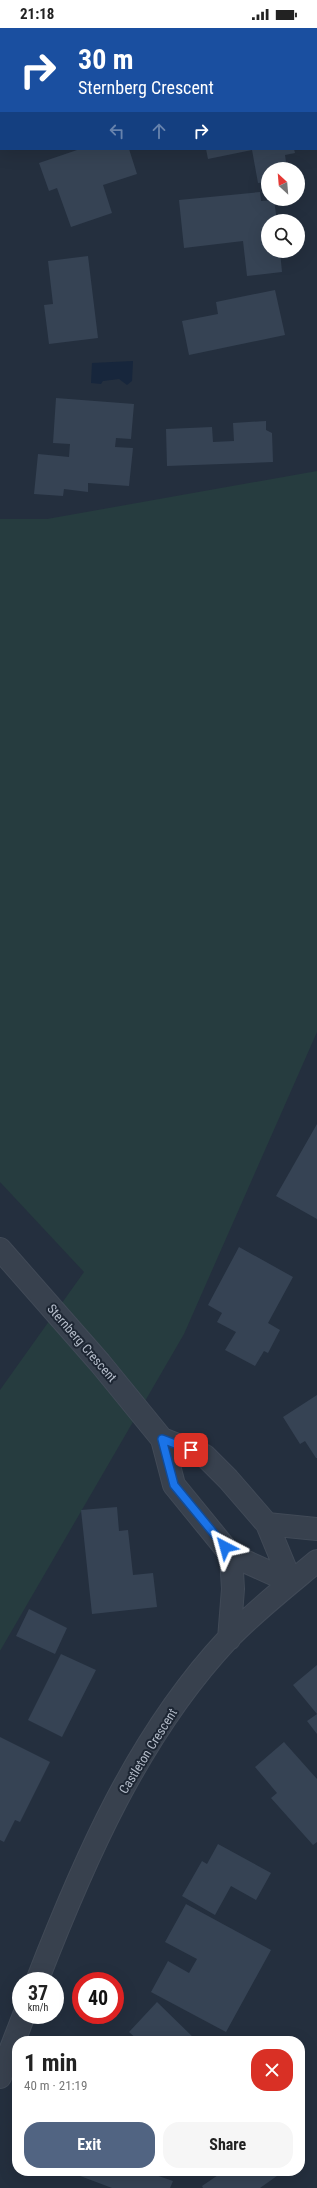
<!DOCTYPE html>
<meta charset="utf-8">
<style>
:root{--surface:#fff;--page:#f6f6f6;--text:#222;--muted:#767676;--accent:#516482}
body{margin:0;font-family:"Roboto Condensed",sans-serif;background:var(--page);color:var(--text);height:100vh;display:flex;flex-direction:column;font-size:15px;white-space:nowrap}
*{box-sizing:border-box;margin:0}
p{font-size:13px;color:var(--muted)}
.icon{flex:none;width:22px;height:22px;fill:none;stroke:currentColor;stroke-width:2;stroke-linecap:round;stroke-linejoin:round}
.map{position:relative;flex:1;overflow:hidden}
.panel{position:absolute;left:12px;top:2008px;width:293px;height:140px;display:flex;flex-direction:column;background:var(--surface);border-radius:16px;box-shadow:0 4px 16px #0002}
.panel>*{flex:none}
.top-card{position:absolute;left:0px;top:0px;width:317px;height:122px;box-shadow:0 4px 16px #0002;background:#1a4fa0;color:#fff;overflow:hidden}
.needle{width:26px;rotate:334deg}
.fabs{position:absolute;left:261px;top:134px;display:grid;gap:8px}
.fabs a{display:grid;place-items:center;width:44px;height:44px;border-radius:50%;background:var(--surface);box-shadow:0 4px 16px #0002;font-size:20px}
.speed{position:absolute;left:12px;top:1944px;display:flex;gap:8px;font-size:20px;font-weight:700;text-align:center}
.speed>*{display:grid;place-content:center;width:52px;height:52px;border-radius:50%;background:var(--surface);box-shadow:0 4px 16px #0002;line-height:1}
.speed small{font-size:10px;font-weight:400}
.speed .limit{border:6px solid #d22;background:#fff;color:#111}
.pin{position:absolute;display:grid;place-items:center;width:34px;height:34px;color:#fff;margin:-17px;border-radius:8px;box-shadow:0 2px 6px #0006}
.me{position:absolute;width:44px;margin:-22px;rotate:321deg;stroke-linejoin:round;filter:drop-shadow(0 0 3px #0008)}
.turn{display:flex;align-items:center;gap:14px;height:84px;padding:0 12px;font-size:18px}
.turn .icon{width:52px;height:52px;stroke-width:2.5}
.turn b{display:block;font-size:28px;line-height:34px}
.lanes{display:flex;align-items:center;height:38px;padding:0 12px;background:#0003;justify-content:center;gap:20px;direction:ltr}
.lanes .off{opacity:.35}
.round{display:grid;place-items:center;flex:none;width:42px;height:42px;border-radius:16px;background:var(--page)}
.headline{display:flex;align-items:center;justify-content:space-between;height:68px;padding:0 12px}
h1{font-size:24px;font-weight:700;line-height:30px}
.action{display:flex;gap:8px;margin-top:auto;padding:8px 12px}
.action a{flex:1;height:46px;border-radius:16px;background:var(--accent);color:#fff;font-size:16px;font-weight:700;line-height:46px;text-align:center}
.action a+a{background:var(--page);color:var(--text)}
.status{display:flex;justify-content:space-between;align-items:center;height:28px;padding:0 20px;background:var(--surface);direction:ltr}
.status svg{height:11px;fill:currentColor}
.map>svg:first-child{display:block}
.green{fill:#263c3f}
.water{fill:#17263c}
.building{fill:#364354}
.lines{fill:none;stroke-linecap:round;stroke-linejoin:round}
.minor-casing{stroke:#414a57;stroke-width:24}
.minor{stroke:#38414e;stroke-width:22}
.route-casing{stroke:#114b97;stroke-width:10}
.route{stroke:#1a73e8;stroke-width:7}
.labels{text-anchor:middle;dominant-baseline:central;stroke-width:4;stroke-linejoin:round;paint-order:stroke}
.street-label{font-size:13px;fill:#b4bcc9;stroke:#1d2633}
</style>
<div class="status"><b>21:18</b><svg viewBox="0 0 49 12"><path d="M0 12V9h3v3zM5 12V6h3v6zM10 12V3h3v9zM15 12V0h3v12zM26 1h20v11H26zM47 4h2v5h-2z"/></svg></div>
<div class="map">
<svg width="317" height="2160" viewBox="0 0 317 2160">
<rect width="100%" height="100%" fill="#242f3e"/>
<!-- green -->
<path class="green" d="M317,443V1004L184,1306L0,1623V1362L84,1244L0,1154V491H47Z"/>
<!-- water -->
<path class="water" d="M133,333L132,353L127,357L119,351L103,353L101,356L91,355L92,335Z"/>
<!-- building -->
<path class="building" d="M80,121H129L137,146L103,157L112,185L71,199L57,160L49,163L39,135Z
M206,121H294L295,125L285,127L287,141H268V154L258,155L252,122L208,131Z
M260,164L261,173L274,172L277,193H268V223H280L282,244L247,248L243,213L184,220L179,172Z
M88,228L98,310L49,316L44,277L53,276L48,233Z
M275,262L285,307L189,327L182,293L218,286L216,274Z
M56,370L134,376L131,411L116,410L115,419L133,420L129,458L88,455V464L64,461L63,468L34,466L38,426L69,429L70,416L53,415Z
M266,393V402L272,405L273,434L167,438L166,401L212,399L213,414L234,413L233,395Z
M317,1096V1191L276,1168Z
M239,1219L293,1249L268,1295L280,1302L268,1325L264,1323L255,1338L225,1322L236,1304L217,1294L222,1285L208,1277Z
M317,1367V1430H316L305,1413L300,1416L283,1389Z
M117,1479L119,1503L128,1502L133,1547L153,1545L157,1579L92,1586L81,1482Z
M29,1581L67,1600L55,1626L16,1608Z
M61,1626L96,1642L62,1709L28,1692Z
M317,1637V1706L307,1693L317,1686L293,1657Z
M0,1709L50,1734L20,1794L15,1792L4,1814L0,1812Z
M284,1714L317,1751V1814L313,1817L271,1770L277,1765L255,1739Z
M218,1816L271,1845L256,1872L231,1858L215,1887L182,1868L202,1833L207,1836Z
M186,1876L271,1922L226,2004L151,1964L168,1933L189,1945L197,1931L165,1914Z
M157,1974L197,2013H139L129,2004Z
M67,2143H144L173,2153L170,2160H112Z
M224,2143H284L260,2160H203L202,2158Z"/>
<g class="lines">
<!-- minor casing -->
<g class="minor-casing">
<path id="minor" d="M0,1221L100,1335L162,1411L174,1457L231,1527L291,1554
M162,1411L205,1428L228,1451L267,1496L291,1554
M267,1496L317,1501
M229,1611L233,1561L231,1527
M37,1953C84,1832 138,1707 228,1611C255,1583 287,1558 317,1533
M0,2049L24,1987"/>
</g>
<!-- minor -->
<use href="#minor" class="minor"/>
</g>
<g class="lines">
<!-- route casing -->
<g class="route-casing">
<path id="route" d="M191,1422L162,1411L174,1457L225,1519"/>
</g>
<!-- route -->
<use href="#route" class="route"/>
</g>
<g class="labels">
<!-- street labels -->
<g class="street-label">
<text transform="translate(82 1315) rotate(49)">Sternberg Crescent</text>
<text transform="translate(148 1723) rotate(-58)">Castleton Crescent</text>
</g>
</g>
</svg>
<div class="fabs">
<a><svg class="needle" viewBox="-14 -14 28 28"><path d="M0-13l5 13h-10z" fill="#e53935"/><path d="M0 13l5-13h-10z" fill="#767676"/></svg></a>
<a><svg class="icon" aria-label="search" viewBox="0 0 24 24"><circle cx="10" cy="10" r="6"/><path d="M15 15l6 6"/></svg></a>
</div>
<div class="speed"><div>37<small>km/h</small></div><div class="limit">40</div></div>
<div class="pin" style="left:191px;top:1422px;background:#d93025"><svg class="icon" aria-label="arrive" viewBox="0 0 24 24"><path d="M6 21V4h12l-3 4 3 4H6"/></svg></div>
<svg class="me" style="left:225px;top:1519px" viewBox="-20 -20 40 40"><path d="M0-17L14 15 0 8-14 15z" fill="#1a73e8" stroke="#fff" stroke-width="4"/></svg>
<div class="top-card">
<div class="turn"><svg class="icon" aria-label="right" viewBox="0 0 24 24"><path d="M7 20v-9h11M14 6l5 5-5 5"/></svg><div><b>30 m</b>Sternberg Crescent</div></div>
<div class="lanes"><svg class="icon off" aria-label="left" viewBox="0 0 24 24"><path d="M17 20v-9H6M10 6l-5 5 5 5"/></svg><svg class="icon off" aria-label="ahead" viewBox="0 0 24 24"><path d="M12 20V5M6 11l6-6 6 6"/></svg><svg class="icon" aria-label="right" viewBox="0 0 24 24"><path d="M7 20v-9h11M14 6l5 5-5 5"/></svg></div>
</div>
<section class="panel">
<div class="headline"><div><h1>1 min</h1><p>40 m · 21:19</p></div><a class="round" style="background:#d93025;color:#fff"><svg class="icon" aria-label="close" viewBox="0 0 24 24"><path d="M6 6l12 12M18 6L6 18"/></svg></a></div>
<div class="action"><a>Exit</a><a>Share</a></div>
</section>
</div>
